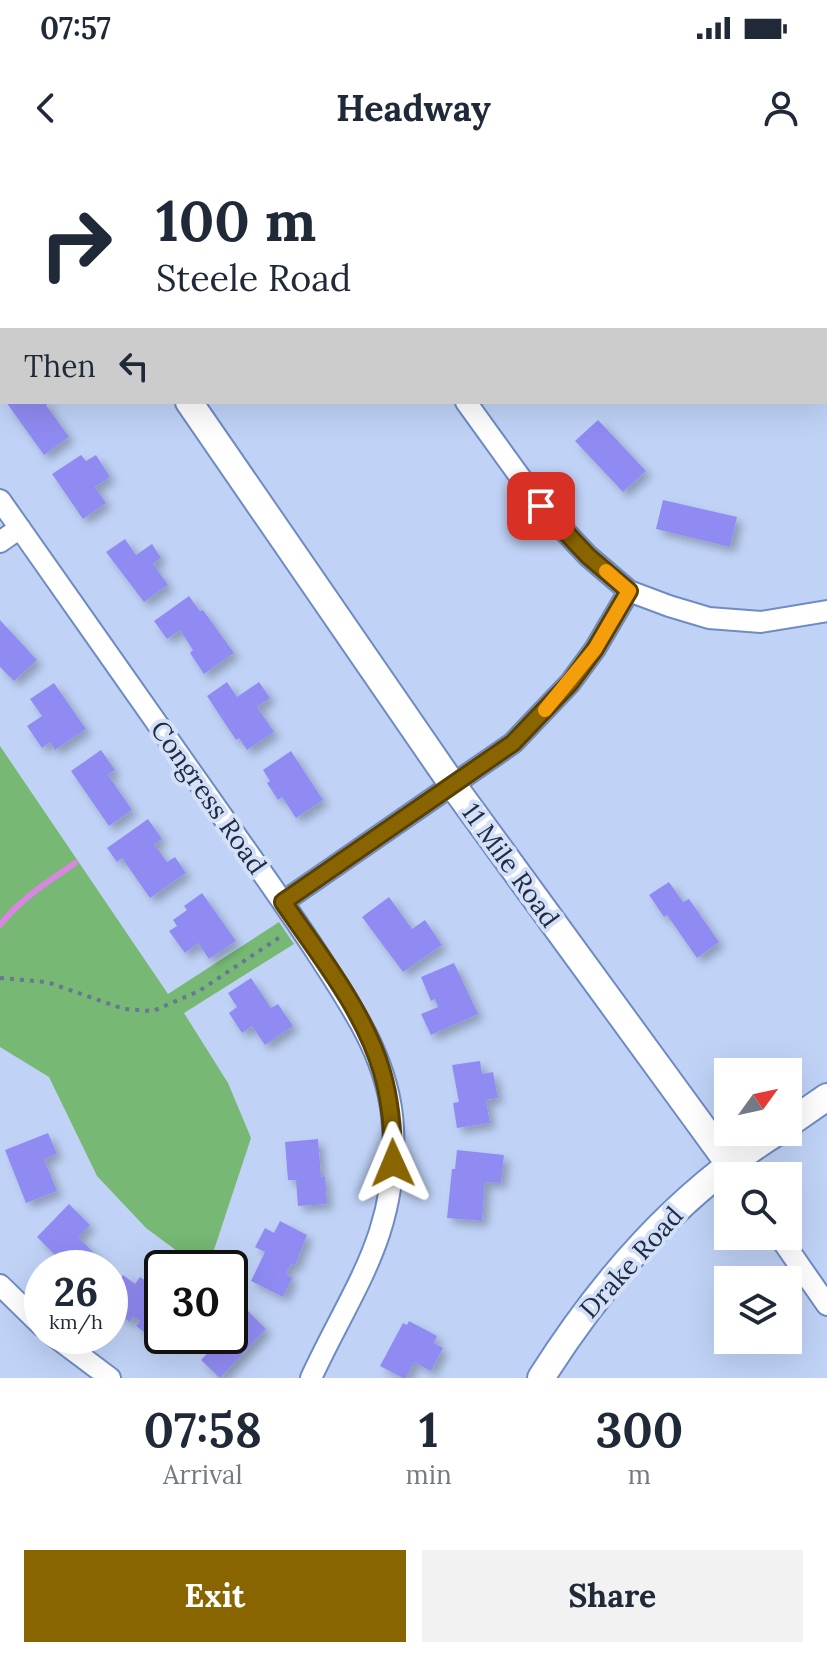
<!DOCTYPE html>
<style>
:root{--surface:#fff;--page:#f2f2f3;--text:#1f2937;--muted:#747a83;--accent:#896501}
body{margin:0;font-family:Lora,serif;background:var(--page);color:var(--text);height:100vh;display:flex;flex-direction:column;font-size:30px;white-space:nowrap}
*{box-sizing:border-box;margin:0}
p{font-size:26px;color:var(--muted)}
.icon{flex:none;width:44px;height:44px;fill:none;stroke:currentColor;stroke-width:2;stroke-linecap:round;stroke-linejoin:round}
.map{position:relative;height:1218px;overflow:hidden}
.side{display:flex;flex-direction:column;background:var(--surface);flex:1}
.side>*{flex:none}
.top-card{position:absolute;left:0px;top:0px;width:828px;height:244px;box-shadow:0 8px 32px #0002;background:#fff;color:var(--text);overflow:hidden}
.needle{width:52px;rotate:57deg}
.tools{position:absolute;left:714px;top:898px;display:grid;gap:16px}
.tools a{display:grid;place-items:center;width:88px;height:88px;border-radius:0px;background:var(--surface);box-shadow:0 8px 32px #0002;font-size:40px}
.speed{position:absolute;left:24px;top:1090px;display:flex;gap:16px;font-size:40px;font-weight:700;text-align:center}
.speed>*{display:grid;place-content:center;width:104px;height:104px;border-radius:50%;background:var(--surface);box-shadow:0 8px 32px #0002;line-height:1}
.speed small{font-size:20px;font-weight:400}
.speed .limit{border:4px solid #111;border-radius:12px;background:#fff;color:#111}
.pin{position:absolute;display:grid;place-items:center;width:68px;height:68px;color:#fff;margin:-34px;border-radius:16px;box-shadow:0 4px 12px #0006}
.me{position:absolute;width:88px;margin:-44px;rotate:359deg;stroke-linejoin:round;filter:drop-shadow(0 0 6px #0008)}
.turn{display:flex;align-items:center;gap:28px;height:168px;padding:0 24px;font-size:36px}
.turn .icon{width:104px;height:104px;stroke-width:2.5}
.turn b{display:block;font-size:56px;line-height:68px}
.then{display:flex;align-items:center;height:76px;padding:0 24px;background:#0003;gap:16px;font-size:30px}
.eta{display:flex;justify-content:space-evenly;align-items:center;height:136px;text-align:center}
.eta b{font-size:48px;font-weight:800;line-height:56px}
.button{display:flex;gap:16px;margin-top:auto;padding:16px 24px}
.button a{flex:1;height:92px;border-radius:0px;background:var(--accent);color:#fff;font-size:32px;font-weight:800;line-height:92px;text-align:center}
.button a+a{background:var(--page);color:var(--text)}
.status{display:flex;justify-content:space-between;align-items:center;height:56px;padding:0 40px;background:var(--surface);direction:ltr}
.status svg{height:22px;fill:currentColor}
header{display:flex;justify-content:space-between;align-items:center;height:104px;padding:0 24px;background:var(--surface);font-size:36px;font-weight:800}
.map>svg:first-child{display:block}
.green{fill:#76b874}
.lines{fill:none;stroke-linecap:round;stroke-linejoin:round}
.stream{stroke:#d787df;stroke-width:6}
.building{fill:#908bf3;filter:url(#shadow)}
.minor-casing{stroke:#6f8bc3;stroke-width:24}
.tertiary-casing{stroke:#6f8bc3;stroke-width:30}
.path{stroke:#687894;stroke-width:4;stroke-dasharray:4 6;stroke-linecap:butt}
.minor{stroke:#fff;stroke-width:20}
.tertiary{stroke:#fff;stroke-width:26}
.route-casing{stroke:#594201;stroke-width:20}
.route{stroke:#896501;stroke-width:14}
.slow{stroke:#f59e0b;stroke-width:14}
.labels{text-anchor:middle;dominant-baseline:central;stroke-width:8;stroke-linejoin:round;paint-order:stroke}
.street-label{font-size:26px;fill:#202c43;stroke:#d3e0f8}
</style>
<div class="status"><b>07:57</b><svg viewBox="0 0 49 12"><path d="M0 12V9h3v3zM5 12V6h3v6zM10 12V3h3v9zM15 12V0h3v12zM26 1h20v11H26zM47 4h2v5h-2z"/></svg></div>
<header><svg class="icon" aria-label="back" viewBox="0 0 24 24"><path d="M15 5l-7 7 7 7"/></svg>Headway<svg class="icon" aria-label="person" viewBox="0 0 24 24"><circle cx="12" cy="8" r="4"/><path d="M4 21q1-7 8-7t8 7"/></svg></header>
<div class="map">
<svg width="827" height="1218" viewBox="0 0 827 1218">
<defs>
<filter id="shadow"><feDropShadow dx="5.5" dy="5.5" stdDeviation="4" flood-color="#0004"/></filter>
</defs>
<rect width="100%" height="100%" fill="#c0d3f7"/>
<!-- green -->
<path class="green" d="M0,586L168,834L279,762L294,784L184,853L228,923L251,978L208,1108H200L146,1068L97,1016L49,917L0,887Z"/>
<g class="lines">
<!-- stream -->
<path class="stream" d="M0,765C20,739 48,722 75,703"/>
</g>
<!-- building -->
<path class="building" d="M6,242H51L46,245L69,277L44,295Z
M598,260L646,311L623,332L575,281Z
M81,295L86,301L96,295L110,317L95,327L106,343L83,359L52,314Z
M663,340L737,357L730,387L656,369Z
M125,379L136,395L152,384L161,398L153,404L168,425L144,442L106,392Z
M189,436L200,451L203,450L234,493L204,514L190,493L193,490L180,470L167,479L154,461Z
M0,460L37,500L14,521L0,507Z
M227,522L237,537L259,522L270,538L257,547L274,572L247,590L239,578L236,580L207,536Z
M54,523L86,569L55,590L50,582L42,588L27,566L42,556L30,539Z
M101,590L115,610L108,615L132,650L109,666L71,611Z
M291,591L323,640L296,658L282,637L278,640L267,623L270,621L263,610Z
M148,659L162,679L154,684L167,702L175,697L186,713L150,738L122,698L117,702L107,688Z
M669,722L683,742L689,739L719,782L697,798L667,755L664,757L649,735Z
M202,733L236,781L209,799L198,783L185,793L169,771L177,766L173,760L187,750L184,746Z
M389,737L412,769L425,760L442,785L403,812L362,757Z
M454,803L478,854L431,875L421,854L438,847L435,839L431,841L421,817Z
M251,818L271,848L278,844L293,866L265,885L252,866L242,873L229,853L237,847L228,833Z
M480,901L482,914L493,912L498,938L486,940L490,963L457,968L453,943L459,942L452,905Z
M48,973L57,994L44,999L57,1031L26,1043L5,990Z
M318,979L321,1017L325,1016L327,1044L298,1046L296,1020H288L285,982Z
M457,990L504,995L501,1023L485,1022L482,1061L447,1058L452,1009H455Z
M69,1044L90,1065L78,1077L105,1104L101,1108H68L37,1077Z
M280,1061L307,1075L295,1106L291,1104L286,1114L292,1118L283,1137L251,1121L265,1092L255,1087L265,1068L274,1073Z
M123,1115L135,1124L140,1117L153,1126L148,1133L162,1143V1170L155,1180L136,1166L140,1161L133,1157L130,1162L111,1148L114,1143L110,1140V1133Z
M230,1142L241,1153L245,1148L266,1169L220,1218L201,1200L215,1185L210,1180L215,1176H230Z
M409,1161L437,1176L434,1183L443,1188L431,1211L414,1202L406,1218H403L380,1206L403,1163L407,1165Z"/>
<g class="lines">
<!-- minor casing -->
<g class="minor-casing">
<path id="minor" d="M562,0L568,2
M344,2V0
M826,73H827
M466,242L541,346L588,396L629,431L669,446L709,458L761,462L827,451
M0,340C69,438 137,535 206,633C243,686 281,738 317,793C352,847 390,901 393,968C398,1075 353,1127 311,1218
M0,382L20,368
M283,742L513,583L570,523L595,489L629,431
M779,1076L827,1145
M0,1125L42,1166
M54,1176L110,1218"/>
</g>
<!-- tertiary casing -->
<g class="tertiary-casing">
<path id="tertiary" d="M19,0L20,2
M189,242L452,624L730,1005
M788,964L827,937
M541,1218C603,1120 678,1034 777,972"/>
</g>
<!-- path -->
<path class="path" d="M0,818L47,822L124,849L153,851L199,831L283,775"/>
<!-- minor -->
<use href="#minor" class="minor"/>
<!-- tertiary -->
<use href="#tertiary" class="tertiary"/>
</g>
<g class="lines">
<!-- route casing -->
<g class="route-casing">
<path id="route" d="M393,1003C393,972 391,942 382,912C365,852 318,793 283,742L513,583L570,523L595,489L629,431L588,396L541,346"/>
</g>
<!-- route -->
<use href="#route" class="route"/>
<!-- slow -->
<path class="slow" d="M545,550L595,489L629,431L606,411"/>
</g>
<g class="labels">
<!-- street labels -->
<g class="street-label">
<text transform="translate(209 637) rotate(55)">Congress Road</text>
<text transform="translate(511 705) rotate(54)">11 Mile Road</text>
<text transform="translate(631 1102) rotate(-48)">Drake Road</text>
</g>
</g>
</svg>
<div class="tools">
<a><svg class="needle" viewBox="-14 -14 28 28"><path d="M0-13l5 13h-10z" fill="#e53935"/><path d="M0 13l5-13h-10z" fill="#747a83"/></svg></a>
<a><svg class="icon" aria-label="search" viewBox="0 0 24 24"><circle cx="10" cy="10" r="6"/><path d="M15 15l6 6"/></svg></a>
<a><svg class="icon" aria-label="layers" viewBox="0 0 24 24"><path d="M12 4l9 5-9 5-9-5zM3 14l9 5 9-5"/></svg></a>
</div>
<div class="speed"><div>26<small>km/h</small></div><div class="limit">30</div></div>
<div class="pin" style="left:541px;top:346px;background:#d93025"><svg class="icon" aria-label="arrive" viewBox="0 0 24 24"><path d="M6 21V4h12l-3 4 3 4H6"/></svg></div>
<svg class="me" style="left:393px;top:1003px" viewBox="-20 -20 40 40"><path d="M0-17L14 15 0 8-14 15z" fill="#896501" stroke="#fff" stroke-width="4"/></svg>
<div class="top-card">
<div class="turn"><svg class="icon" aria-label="right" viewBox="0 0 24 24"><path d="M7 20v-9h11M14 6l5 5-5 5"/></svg><div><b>100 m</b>Steele Road</div></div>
<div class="then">Then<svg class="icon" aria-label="left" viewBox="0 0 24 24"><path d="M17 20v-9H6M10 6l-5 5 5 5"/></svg></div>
</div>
</div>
<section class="side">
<div class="eta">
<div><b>07:58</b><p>Arrival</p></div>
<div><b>1</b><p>min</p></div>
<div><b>300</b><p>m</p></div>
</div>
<div class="button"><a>Exit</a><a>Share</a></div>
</section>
